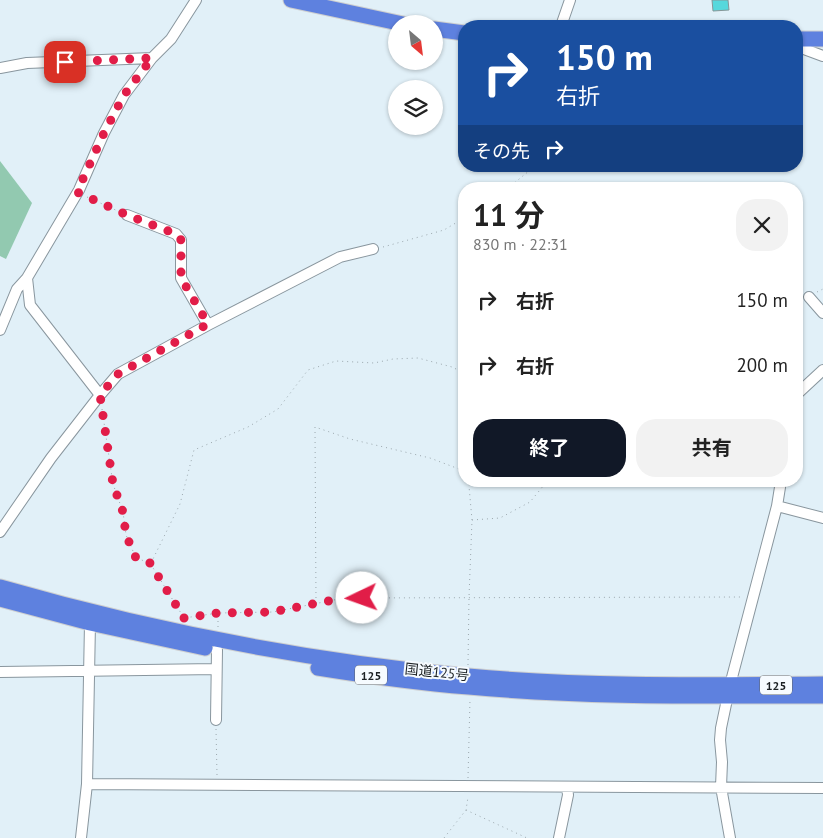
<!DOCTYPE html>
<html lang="ja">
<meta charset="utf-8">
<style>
:root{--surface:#fff;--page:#f2f2f2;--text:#222;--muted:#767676;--accent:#111827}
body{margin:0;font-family:"PT Sans","Noto Sans JP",sans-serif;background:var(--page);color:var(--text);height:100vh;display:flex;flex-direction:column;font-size:19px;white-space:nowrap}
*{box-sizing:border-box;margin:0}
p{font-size:16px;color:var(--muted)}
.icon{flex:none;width:28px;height:28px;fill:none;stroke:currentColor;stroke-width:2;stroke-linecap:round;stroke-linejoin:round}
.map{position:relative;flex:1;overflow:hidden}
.details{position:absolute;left:458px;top:182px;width:345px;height:305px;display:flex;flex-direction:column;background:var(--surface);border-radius:20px;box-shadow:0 1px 4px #0004}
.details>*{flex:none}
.guide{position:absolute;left:458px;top:20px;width:345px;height:152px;border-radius:20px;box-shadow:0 1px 4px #0004;background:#1a4fa0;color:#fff;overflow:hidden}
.needle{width:32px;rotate:152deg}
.buttons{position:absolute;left:388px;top:15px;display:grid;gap:10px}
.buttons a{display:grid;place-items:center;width:55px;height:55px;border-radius:50%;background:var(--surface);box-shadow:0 1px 4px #0004;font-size:25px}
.pin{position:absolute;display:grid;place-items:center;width:42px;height:42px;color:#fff;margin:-21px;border-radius:10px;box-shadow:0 2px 8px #0006}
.me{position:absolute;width:55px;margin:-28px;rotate:267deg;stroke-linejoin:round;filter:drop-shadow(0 0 4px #0008)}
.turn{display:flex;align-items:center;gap:18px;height:105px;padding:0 15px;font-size:22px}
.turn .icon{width:65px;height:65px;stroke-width:2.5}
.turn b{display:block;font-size:35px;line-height:42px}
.then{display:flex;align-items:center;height:48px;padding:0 15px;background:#0003;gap:10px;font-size:19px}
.round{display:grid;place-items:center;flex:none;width:52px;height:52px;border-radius:20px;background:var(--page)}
.headline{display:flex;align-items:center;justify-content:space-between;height:85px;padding:0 15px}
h1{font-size:30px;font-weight:700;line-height:38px}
.action{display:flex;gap:10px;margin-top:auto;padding:10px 15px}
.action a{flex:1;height:58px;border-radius:20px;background:var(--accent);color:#fff;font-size:20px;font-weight:700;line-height:58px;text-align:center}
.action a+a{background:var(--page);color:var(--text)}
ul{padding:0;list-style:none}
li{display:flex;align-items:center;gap:15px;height:65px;padding:0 15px}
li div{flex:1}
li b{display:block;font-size:19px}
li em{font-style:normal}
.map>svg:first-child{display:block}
.green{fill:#92c9b0}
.building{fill:#56d8dc;stroke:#869697}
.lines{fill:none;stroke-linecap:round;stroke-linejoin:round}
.minor-casing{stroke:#89969e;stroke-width:12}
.highway-casing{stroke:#cdcecf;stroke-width:17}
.path{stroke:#9ba7ad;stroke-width:1;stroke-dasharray:1 4;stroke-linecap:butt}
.minor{stroke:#fff;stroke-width:10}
.highway{stroke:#5e81df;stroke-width:15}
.route{stroke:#e11d48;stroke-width:9;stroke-dasharray:0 16.2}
.labels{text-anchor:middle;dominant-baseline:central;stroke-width:4;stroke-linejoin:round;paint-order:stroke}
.shield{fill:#f6fbff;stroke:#5e6366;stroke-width:1}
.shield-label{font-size:12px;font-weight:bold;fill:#1d2225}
.street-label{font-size:14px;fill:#1d2225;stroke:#f6fbff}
</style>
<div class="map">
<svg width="823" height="838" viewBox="0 0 823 838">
<rect width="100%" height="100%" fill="#e1f0f8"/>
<!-- green -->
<path class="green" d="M0,161L32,203L6,259L0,256Z"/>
<!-- building -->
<path class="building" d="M712,0H728L729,10L713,11Z"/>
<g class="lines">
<!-- minor casing -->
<g class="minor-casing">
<path id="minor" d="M561,26L570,0
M796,46L823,56
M0,68L27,63L152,58
M809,297L823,313
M208,325L340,257L373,249
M0,330L17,289L27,278
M100,395L30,305L27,278L79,190L104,133L124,95L152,58L171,39L196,0
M796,395L823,370
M777,506L823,518
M0,532L51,458L100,395L118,374L208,325L181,278V240L176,234L127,215
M0,672L216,669
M216,720L217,650
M87,784L823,788
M81,838L87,784L90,623
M559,838L568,795L567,787
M730,838L721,787L722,762L720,740L721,728L730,685L777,506L781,481"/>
</g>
<!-- highway casing -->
<g class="highway-casing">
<path id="highway" d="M291,0L403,24
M434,29L464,33
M796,39H823
M0,587C153,631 309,661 468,676C585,687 705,685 823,684
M0,599L90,623L205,648
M318,668C368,676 419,683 469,687C587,698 705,696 823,696"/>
</g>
<!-- path -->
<path class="path" d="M507,189L535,166
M87,197L120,212
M383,247L444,230L464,218
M817,292L823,289
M796,304L801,302
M102,409L113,484L123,512L126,535L136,558L150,563L184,618L218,613L273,612L344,598L743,597
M466,481L469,485
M472,520L500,518L530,502L544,485L550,481
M151,563L180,504L194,450L248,427L278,409L308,370L336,361L374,363L393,359L418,358L452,367L464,373
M316,603L315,427L350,439L430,458L459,469L464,477
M218,627V614
M468,665L469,597L472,520L469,486L470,481
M216,729L217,775
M468,778L470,699
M466,810L527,838
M444,838L466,810L468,797"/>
<!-- minor -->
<use href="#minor" class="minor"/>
<!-- highway -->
<use href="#highway" class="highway"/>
</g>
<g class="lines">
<!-- route -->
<path class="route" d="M65,62L152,58L124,95L104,133L77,192L127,215L176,234L181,240V278L208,324L118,374L100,395L113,484L123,512L126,535L136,558L150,563L184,618L218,613L272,612L344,598H362"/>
</g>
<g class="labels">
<!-- shield labels -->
<g class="shield">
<rect x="355" y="665.5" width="32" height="19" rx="4"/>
<rect x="760" y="675.5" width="32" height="19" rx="4"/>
</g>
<g class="shield-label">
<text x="371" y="675">125</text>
<text x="776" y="685">125</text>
</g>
<!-- street labels -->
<g class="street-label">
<text transform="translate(437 672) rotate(6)">国道125号</text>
</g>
</g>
</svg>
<div class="buttons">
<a><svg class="needle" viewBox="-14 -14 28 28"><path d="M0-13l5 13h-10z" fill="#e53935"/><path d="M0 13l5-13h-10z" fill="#767676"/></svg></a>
<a><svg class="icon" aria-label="layers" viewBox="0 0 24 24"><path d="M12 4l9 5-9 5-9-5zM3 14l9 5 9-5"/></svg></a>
</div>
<div class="pin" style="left:65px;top:62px;background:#d93025"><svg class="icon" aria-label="arrive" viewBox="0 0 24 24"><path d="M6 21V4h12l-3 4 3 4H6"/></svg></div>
<svg class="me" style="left:362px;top:598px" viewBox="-20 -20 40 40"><circle r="19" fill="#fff"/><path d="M0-13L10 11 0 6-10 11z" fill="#e11d48"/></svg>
<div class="guide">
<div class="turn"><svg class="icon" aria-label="right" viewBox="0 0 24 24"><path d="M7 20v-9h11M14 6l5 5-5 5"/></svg><div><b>150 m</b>右折</div></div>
<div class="then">その先<svg class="icon" aria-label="right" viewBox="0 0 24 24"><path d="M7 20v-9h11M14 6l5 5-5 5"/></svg></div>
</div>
<section class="details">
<div class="headline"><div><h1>11 分</h1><p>830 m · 22:31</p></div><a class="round"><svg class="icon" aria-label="close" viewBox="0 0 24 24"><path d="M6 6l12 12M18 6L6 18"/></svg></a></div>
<ul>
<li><svg class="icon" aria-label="right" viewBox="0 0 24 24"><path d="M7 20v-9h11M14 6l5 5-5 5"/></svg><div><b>右折</b></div><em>150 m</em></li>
<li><svg class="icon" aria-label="right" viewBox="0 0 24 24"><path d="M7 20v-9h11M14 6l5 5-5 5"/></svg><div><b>右折</b></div><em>200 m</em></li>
</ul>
<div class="action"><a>終了</a><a>共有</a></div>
</section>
</div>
